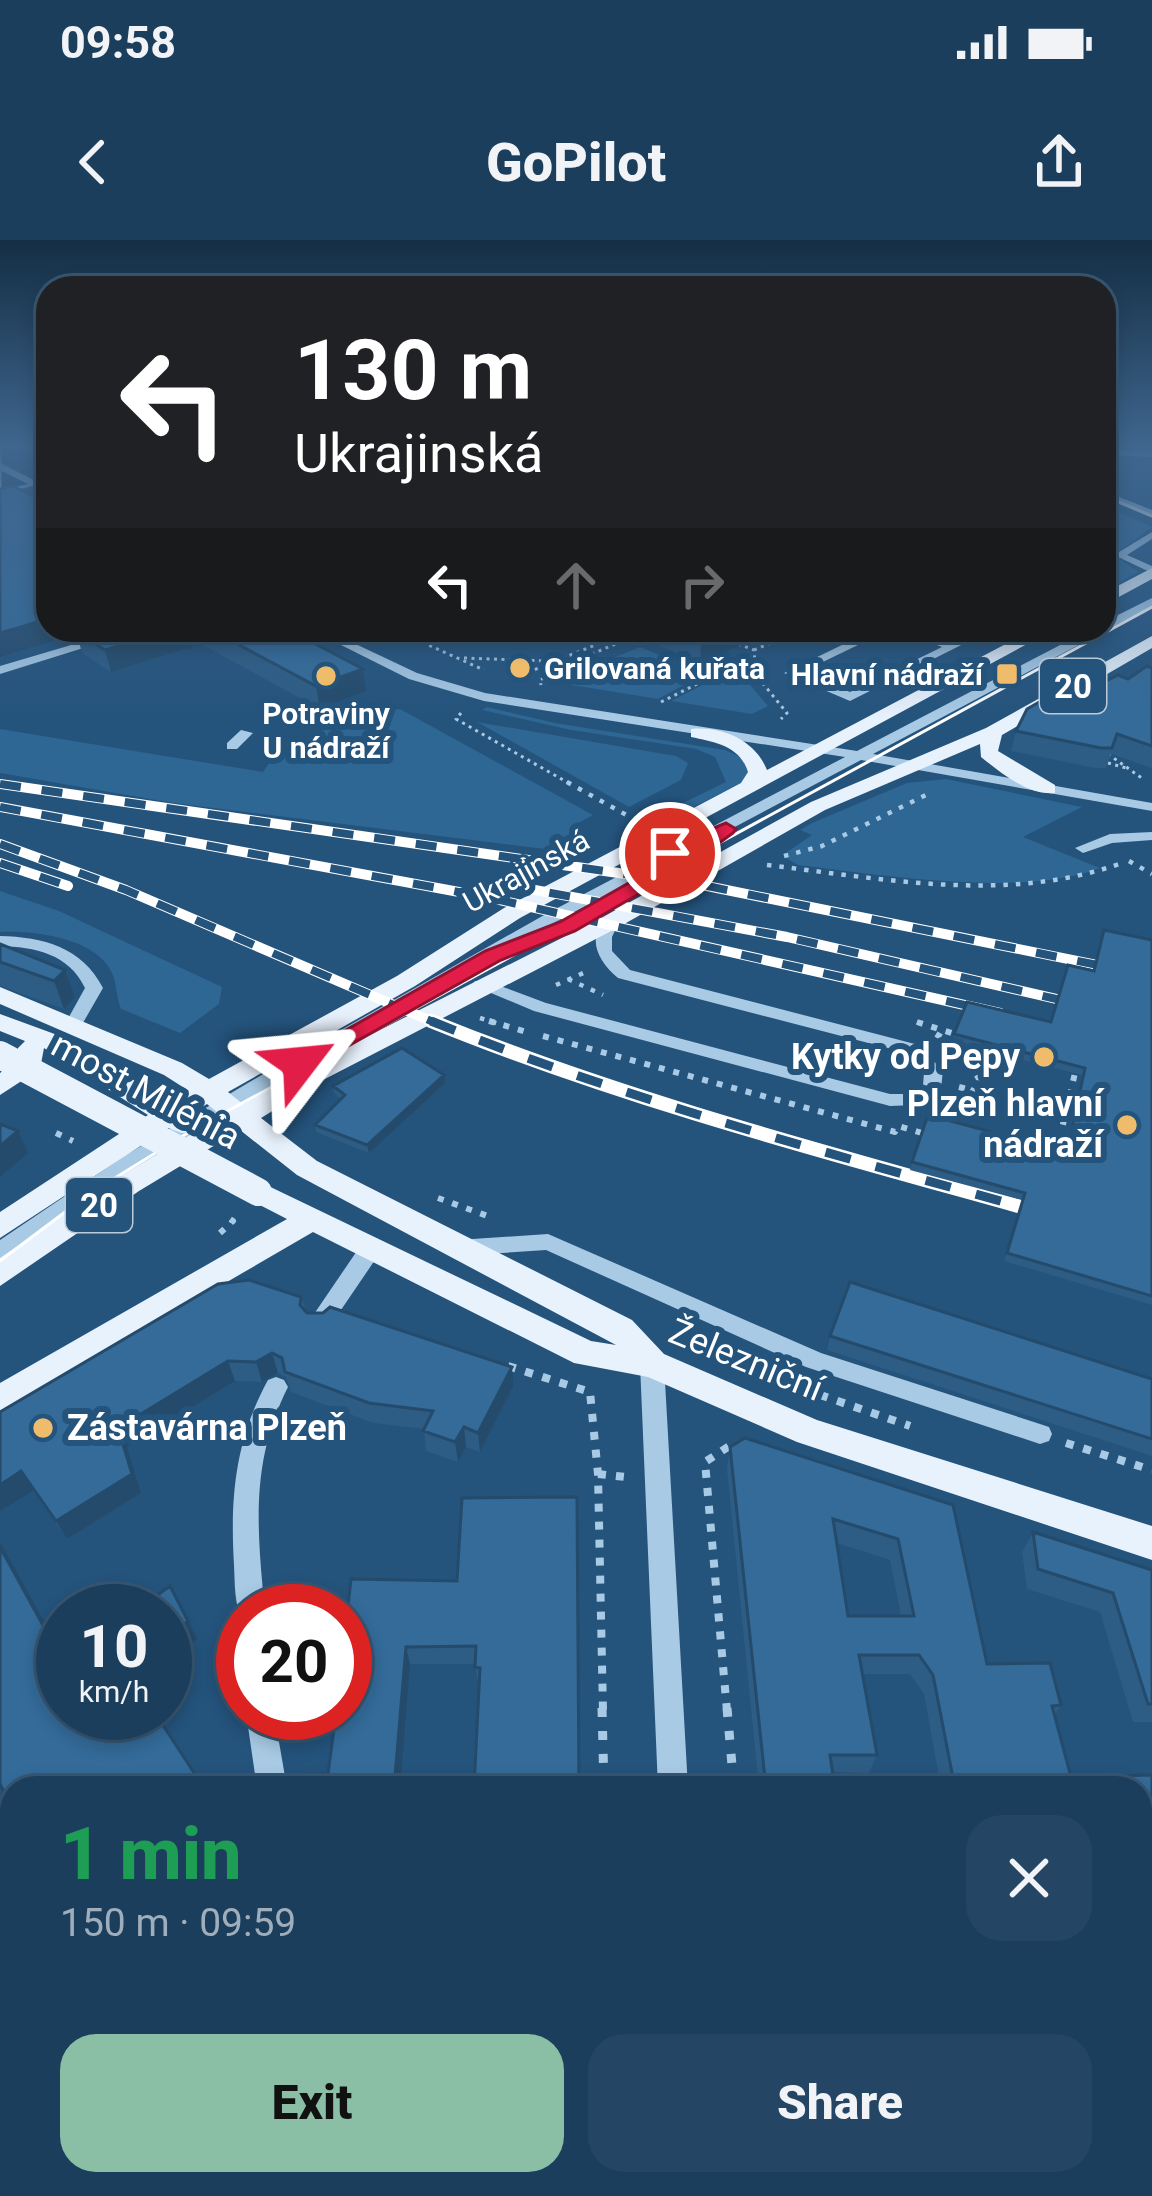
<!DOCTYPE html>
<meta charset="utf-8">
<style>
:root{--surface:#1b3e5d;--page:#244563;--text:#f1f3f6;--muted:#a0aebc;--line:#395772;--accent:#8abfa5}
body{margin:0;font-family:Roboto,sans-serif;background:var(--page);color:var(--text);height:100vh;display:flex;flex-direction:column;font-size:45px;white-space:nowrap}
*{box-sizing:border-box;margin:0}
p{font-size:39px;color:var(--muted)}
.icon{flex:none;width:66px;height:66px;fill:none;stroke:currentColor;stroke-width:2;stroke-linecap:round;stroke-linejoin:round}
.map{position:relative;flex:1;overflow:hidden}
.panel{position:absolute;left:0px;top:1536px;width:1152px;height:420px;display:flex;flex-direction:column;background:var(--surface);border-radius:36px 36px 0 0;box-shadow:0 6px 18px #0003,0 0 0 3px var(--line)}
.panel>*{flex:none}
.top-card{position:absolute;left:36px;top:36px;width:1080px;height:366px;border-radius:36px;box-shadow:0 6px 18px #0003,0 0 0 3px var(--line);background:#202124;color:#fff;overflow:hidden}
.speed{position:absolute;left:36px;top:1344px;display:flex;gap:24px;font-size:60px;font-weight:700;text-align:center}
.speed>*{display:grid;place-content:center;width:156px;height:156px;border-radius:50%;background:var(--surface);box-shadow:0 6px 18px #0003,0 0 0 3px var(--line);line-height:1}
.speed small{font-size:30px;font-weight:400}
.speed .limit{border:18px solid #d22;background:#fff;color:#111}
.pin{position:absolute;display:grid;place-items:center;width:102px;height:102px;color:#fff;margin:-51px;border:6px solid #fff;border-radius:50%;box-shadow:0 3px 12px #0007}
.me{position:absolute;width:132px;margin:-66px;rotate:61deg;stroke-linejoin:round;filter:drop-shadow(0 0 9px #0008)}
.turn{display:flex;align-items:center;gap:42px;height:252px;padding:0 60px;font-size:54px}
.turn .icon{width:156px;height:156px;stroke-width:2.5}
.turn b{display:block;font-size:84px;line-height:102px}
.lanes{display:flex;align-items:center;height:114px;padding:0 60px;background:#0003;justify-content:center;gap:60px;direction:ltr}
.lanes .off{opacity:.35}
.round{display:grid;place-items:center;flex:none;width:126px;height:126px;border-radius:36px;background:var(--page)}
.overview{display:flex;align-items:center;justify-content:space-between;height:204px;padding:0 60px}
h1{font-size:72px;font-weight:800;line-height:90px;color:#1e9e55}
.action{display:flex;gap:24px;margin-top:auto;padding:24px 60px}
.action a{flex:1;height:138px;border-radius:36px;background:var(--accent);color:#111;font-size:48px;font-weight:800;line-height:138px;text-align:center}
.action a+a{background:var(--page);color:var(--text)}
.status{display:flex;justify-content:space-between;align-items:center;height:84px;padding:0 60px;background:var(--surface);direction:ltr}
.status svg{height:33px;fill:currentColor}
header{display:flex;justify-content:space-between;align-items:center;height:156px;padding:0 60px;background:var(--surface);font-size:54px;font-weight:800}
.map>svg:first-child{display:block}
.green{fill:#2e6694}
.water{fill:#193c5c;stroke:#9cc6e6;stroke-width:3}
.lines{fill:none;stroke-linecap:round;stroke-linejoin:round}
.path-far4{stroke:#a8cae5;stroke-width:3;stroke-dasharray:3 4.5;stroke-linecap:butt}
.path-far3{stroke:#a8cae5;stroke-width:4.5;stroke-dasharray:4.5 8;stroke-linecap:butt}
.path-far2{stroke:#a8cae5;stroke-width:6;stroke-dasharray:6 9;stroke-linecap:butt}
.path-far1{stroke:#a8cae5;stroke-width:8;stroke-dasharray:8 10;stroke-linecap:butt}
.path{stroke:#a8cae5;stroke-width:9;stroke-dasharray:9 14;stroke-linecap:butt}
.minor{fill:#a8cae5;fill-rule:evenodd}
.major{fill:#e8f2fd;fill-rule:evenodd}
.tram{stroke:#fff;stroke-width:3}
.rail-far1-casing{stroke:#fff;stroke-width:10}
.rail-casing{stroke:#fff;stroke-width:14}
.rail-far1{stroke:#24537c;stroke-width:8;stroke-dasharray:21;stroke-linecap:butt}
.rail{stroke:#24537c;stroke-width:9;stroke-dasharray:26;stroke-linecap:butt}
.major-bridge{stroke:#e8f2fd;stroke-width:28}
.wall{fill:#2d5c84;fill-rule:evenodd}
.shaded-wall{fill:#244b6b}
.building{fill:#346b99;stroke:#244b6b;stroke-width:3;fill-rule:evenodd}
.route{fill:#e11d48;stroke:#92132f;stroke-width:3}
.poi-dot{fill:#efbc6c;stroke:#24537c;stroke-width:4.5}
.labels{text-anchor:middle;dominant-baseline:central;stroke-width:12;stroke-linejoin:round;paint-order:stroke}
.far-poi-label{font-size:30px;font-weight:bold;fill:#fff;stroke:#24537c;text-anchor:start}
.far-street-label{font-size:30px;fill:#fff;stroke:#24537c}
.shield{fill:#24537c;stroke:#bdcbd8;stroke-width:3}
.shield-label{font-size:33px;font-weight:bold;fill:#fff}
.poi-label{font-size:36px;font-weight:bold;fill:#fff;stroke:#24537c;text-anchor:end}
.street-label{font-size:36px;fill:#fff;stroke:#24537c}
</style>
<div class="status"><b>09:58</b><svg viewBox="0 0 49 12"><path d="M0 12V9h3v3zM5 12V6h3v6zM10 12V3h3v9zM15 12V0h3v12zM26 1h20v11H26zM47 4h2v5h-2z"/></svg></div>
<header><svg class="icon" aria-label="back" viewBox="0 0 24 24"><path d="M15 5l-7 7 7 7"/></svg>GoPilot<svg class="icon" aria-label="share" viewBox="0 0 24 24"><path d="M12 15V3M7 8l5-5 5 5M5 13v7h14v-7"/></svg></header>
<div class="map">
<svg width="1152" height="1956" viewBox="0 0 1152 1956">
<rect width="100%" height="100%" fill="#24537c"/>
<!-- green -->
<path class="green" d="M1104,266L1152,287L1114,315L1138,332L1104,352V335L1121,326L1104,320V310L1113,305L1104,302V283L1109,279L1104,277Z
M640,407L704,434L658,459L553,442Z
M736,428L768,466L752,474L671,461Z
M487,467L555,483L725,510L743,518L751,530L741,543L662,583L652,578L726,542L715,517L696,509L571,490L482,470Z
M400,469L593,575L571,587L583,597L582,604L569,612L173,563L0,533V489L263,532L274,516L311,507L329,478Z
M477,482L676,516L688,523L681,540L629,567Z
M946,539L1082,567L1023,597L1100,628C1025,658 880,635 798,625L786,618L787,612L812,595L800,590L812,583L907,543Z
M0,651L59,671L222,747L219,764L180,793L121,769C116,757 117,744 112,733C97,698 33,690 0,692Z"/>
<!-- water -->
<path class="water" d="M0,205H48V241L0,252Z"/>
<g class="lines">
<!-- path-far4 -->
<path class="path-far4" d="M395,390L484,430
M738,404L754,410L756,435L787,473L781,479
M754,410L802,390
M464,418L573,422L540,440L541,445
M571,423L648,390
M752,426L766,433
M514,438L632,390
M661,462L751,417
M461,473L456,479L572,545
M1108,514L1143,539
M1108,523L1126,528"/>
<!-- path-far3 -->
<path class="path-far3" d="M567,542L630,577
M784,616L822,606L930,553
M1129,621L1152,634
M767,625C885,639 1007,664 1122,623
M568,739L603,755
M556,745L588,731
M480,778L499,784
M917,782L922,784"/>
<!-- path-far2 -->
<path class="path-far2" d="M489,781L530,793
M917,782L955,794
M936,794L963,810L979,839L965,866L938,875
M543,796L895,892L898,886L922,893
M959,847L1073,876
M56,893L73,901
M1056,914L1075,833
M438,958L493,978
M220,993L233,981L224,975"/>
<!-- path-far1 -->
<path class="path-far1" d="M726,1116L769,1135
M508,1126L590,1152L598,1234L603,1471
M803,1149L910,1186
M1066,1203L1152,1230
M598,1234L626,1237
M727,1471L705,1222L734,1203L740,1206"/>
<!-- path -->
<path class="path" d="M602,1468L604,1548
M727,1468L734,1548
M0,1561L12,1584
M0,1820L12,1845
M59,1944L65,1956
M199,1944L205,1956
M613,1944V1956
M768,1944L769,1956"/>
<!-- minor -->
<path class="minor" d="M1104,209L1152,211V217L1104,215Z
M0,223L48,247V254L0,230Z
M1104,251L1152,270V276L1104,257Z
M1152,292V299L1127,315L1152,326V333L1114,315Z
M1152,358V366L873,514L1152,563V571L861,520L544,688L606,658H618V664L534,707L528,708L520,703L209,883L0,1019V1000L126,915L265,833L546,674L845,517L484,461L409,439L311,390H326L417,433L485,453L857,511L1089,390H1104V382Z
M122,390H141L0,434V426Z
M873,390H889L800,433L850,452L942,407L900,390H917L951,402L976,390H991L850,461L784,433Z
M241,490L253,493L237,509H227V503Z
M1152,592V600L1112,603L1083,613L1075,608L1110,594Z
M611,677L619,682L612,697V711L630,730L915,804L943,830L941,849L915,865L890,866L534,771L472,745L475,741H487L546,763L890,854H905L923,846L924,832L903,812L618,738C597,721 584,694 611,677Z
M0,696C43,697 82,707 103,748L80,788L74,790L65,784L85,748C69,714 35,707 0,706Z
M548,994L821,1113L1040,1184L1049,1187L1052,1194L1049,1201L1040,1204L806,1127L546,1010L457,1016L449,1014L446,1008L449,1002L457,1000Z
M369,1003L377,1005L380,1011L377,1017L328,1089H312L309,1083L312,1077L361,1005Z
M652,1115L660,1117L664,1124L688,1548H658L640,1124L644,1117Z
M276,1137L284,1140L288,1147C250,1222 257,1290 265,1371H243V1381C234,1365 235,1344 234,1325C230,1258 235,1200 268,1140Z
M246,1473H274L287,1548H257Z
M0,1676L12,1682V1731L0,1726Z
M111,1944H148L153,1956H116Z
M674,1944H710L711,1956H675Z"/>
<!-- major -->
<path class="major" d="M1152,328V339L1104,365V353Z
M1032,390H1053L520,678L415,746L228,852L243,864L305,828L603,677L811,562L986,488L1152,396V408L1002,495L998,511L1055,545V553C1029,556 1001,533 981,517L980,504L825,570L619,687L323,840L261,878L317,921L632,1080L664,1114L817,1180L1152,1286V1320L797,1202L648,1137L574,1123L313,992L0,1174V1143L287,979L248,959L243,952L248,945L258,941L591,1101L616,1105L297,935L240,890L139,951L0,1046V1018L119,937L222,876L207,864L188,875L196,884L192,891L182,893L168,888L0,998V972L148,875L44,808L40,829L0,855V833L18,820V808L25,801L0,791V774L71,800L168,862L189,851L164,835L0,764V747L182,823L209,839L397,736L504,668L741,543L748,532C740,506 715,502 691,497V489C722,486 755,500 767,530Z"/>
<!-- tram -->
<path class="tram" d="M1104,256L1152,276
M0,1021L89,954L191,891L1152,367"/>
<!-- rail-far1 casing -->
<g class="rail-far1-casing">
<path id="rail-far1" d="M0,544L702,645L1152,736
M0,567L486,657L1000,773
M0,604L126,650L438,784
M0,623L68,646
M508,645L787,697L1152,781"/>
</g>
<!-- rail casing -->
<g class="rail-casing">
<path id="rail" d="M431,781C633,863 844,917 1054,976"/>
</g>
<!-- rail-far1 -->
<use href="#rail-far1" class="rail-far1"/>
<!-- rail -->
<use href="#rail" class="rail"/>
<!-- major-bridge -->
<path class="major-bridge" d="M0,815L258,952"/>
</g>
<!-- wall -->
<path class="wall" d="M48,390H289L363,429L366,451L320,469L201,404L111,432L82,413L78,398L65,402Z
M644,390H777L700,422L644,399Z
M1152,428V528L1111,514L1106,528H1095L1011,511L1016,491L1072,458L1128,439Z
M1152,700V1065L1004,1021L1022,960L910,930L928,875L1065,911L1082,835L952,802L954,794L1051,782Z
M0,704L65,730L75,757L64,769L0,746Z
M445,843L369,913L316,892L315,885L341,859L334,853L333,846Z
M301,1057L307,1073L513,1147L480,1212L466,1207L458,1222L426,1211L424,1189L373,1183L291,1152L286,1137L278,1133L262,1142L235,1141L127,1207L141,1253L67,1299L33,1251L0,1271V1172Z
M830,1096L1152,1139V1216L827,1110Z
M730,1207L953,1265L987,1424L1061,1465L1055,1474L1071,1537L1152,1535V1804H1140V1548H941L924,1454L910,1434H863L877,1515L869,1533L833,1532L835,1548H759L727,1229ZM837,1303L890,1320L901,1376H848Z
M1033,1292L1152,1330V1482H1133L1100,1372L1027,1349L1022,1312Z
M457,1341L579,1548L478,1444L475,1424H410L328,1534L336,1473Z
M799,1944H1140L1152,1956H800Z"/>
<!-- shaded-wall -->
<path class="shaded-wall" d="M48,379V390H57L59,399L0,417V393Z
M61,390H106L76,391L78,398L65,402Z
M171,390H198L201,404L111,432L105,410Z
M732,390H777L700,422L701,403Z
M363,429L366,451L320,469L316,446Z
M65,730L75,757L64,769L54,741Z
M444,835L445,843L369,913L367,905Z
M18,891L28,913L0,937V906Z
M272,1113L278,1133L262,1142L256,1122Z
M228,1121L235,1141L127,1207L141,1253L67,1299L56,1281L118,1188Z
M512,1127L513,1147L480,1212L478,1193Z
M464,1187L466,1207L458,1222L455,1202Z
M21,1231L33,1251L0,1271V1245Z
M0,1302L63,1416V1422L0,1307Z
M188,1381L197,1399L165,1423V1399Z
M406,1407L410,1424L400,1548H394Z
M0,1873L12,1899V1921L0,1895Z
M23,1944H33L38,1956H28Z
M318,1944H326L325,1956H316Z"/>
<!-- building -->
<path class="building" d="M13,246L48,264V379L0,393V249Z
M80,390H171L105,410L76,391Z
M211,390H289L363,429L316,446Z
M671,390H732L701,403Z
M1147,426L1152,428V506L1117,494L1112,508H1101L1016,491L1027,469L1057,452L1072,458L1118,435L1128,439Z
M1104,690L1152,700V1056L1007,1013L1025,953L912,922L928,875L1067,912L1085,828L954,794L967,762L1051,782L1068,725L1094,731Z
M0,704L65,730L54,741L0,722Z
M402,808L444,835L367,905L315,885L345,855L333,846Z
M0,884L18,891L0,906Z
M249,1040L301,1057L300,1065L307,1073H323L330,1067L512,1127L478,1193L464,1187L455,1202L423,1191L433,1171L369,1163L285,1132L282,1118L272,1113L256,1122L228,1121L118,1188L132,1234L56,1281L21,1231L0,1245V1172L218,1044Z
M850,1042L1152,1139V1199L830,1096Z
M745,1198L953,1265L987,1424L1050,1423L1061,1465L1052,1466L1071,1537L1152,1535V1794H1140V1548H955L933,1435L919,1415H859L877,1515H830L835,1548H766L730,1207ZM833,1279L898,1299L914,1376H848Z
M577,1257L579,1548H474L480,1428L475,1427L476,1406L406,1407L394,1548H302L304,1534H328L336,1473H345V1393L351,1339L457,1341L462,1258Z
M1033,1292L1152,1330V1464H1148L1113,1353L1038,1329Z
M0,1307L63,1422V1473H155L204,1548H12V1567L0,1544Z
M170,1346L188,1381L165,1399V1371H135Z
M1140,1888H1152V1956H807L806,1944H1140Z
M0,1895L12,1921V1944H23L28,1956H0Z
M214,1944H318L316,1956H220Z
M436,1944H581V1956H435Z"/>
<!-- sky -->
<linearGradient id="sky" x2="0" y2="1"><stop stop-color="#142e44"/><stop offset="0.43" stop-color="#3f668e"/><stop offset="1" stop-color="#3f668e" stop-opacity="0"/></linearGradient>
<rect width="1152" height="479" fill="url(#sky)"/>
<!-- route -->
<path class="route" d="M726,583L736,589L733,593L692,623L575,691L501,720L309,828H291L288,823L485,711L560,682L671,619L663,617V609Z"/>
<!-- markers -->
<g class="poi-dot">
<circle cx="520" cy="428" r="12"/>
<rect x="995" y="422" width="24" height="24" rx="6"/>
<circle cx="326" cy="436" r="12"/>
<circle cx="1044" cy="817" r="12"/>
<circle cx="1127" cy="885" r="12"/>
<circle cx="43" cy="1188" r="12"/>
</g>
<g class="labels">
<!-- far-poi labels -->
<g class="far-poi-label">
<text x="544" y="428">Grilovaná kuřata</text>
<text x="983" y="434" text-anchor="end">Hlavní nádraží</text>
<text x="326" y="473" text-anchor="middle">Potraviny<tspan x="326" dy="34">U nádraží</tspan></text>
</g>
<!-- far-street labels -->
<g class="far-street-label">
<text transform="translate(526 631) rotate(-29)">Ukrajinská</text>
</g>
<!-- shield labels -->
<g class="shield">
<rect x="1040" y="419" width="66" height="54" rx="9"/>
<rect x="66" y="938" width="66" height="54" rx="9"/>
</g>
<g class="shield-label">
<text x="1073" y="446">20</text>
<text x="99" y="965">20</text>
</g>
<!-- poi labels -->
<g class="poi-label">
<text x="1020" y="817">Kytky od Pepy</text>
<text x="1103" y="864">Plzeň hlavní<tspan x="1103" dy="41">nádraží</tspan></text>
<text x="67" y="1188" text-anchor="start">Zástavárna Plzeň</text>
</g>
<!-- street labels -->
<g class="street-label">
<text transform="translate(146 851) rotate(28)">most Milénia</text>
<text transform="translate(746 1120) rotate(22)">Železniční</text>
</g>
</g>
</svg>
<div class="speed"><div>10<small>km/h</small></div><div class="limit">20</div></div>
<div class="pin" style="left:670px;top:613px;background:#d93025"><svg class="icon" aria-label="arrive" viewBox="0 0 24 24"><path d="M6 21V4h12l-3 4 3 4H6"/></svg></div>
<svg class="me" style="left:300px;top:823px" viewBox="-20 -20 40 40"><path d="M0-17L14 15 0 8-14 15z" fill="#e11d48" stroke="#fff" stroke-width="4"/></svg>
<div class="top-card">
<div class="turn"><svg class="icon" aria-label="left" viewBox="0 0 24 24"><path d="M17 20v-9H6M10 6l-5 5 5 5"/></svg><div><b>130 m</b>Ukrajinská</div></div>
<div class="lanes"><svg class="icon" aria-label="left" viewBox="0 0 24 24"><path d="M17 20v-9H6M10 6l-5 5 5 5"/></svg><svg class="icon off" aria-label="ahead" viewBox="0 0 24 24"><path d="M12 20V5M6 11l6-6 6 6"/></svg><svg class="icon off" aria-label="right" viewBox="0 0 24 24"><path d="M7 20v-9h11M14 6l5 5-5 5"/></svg></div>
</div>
<section class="panel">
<div class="overview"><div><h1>1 min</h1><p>150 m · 09:59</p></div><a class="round"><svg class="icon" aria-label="close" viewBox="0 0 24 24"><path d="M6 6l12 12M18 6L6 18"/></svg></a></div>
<div class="action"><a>Exit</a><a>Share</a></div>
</section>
</div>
